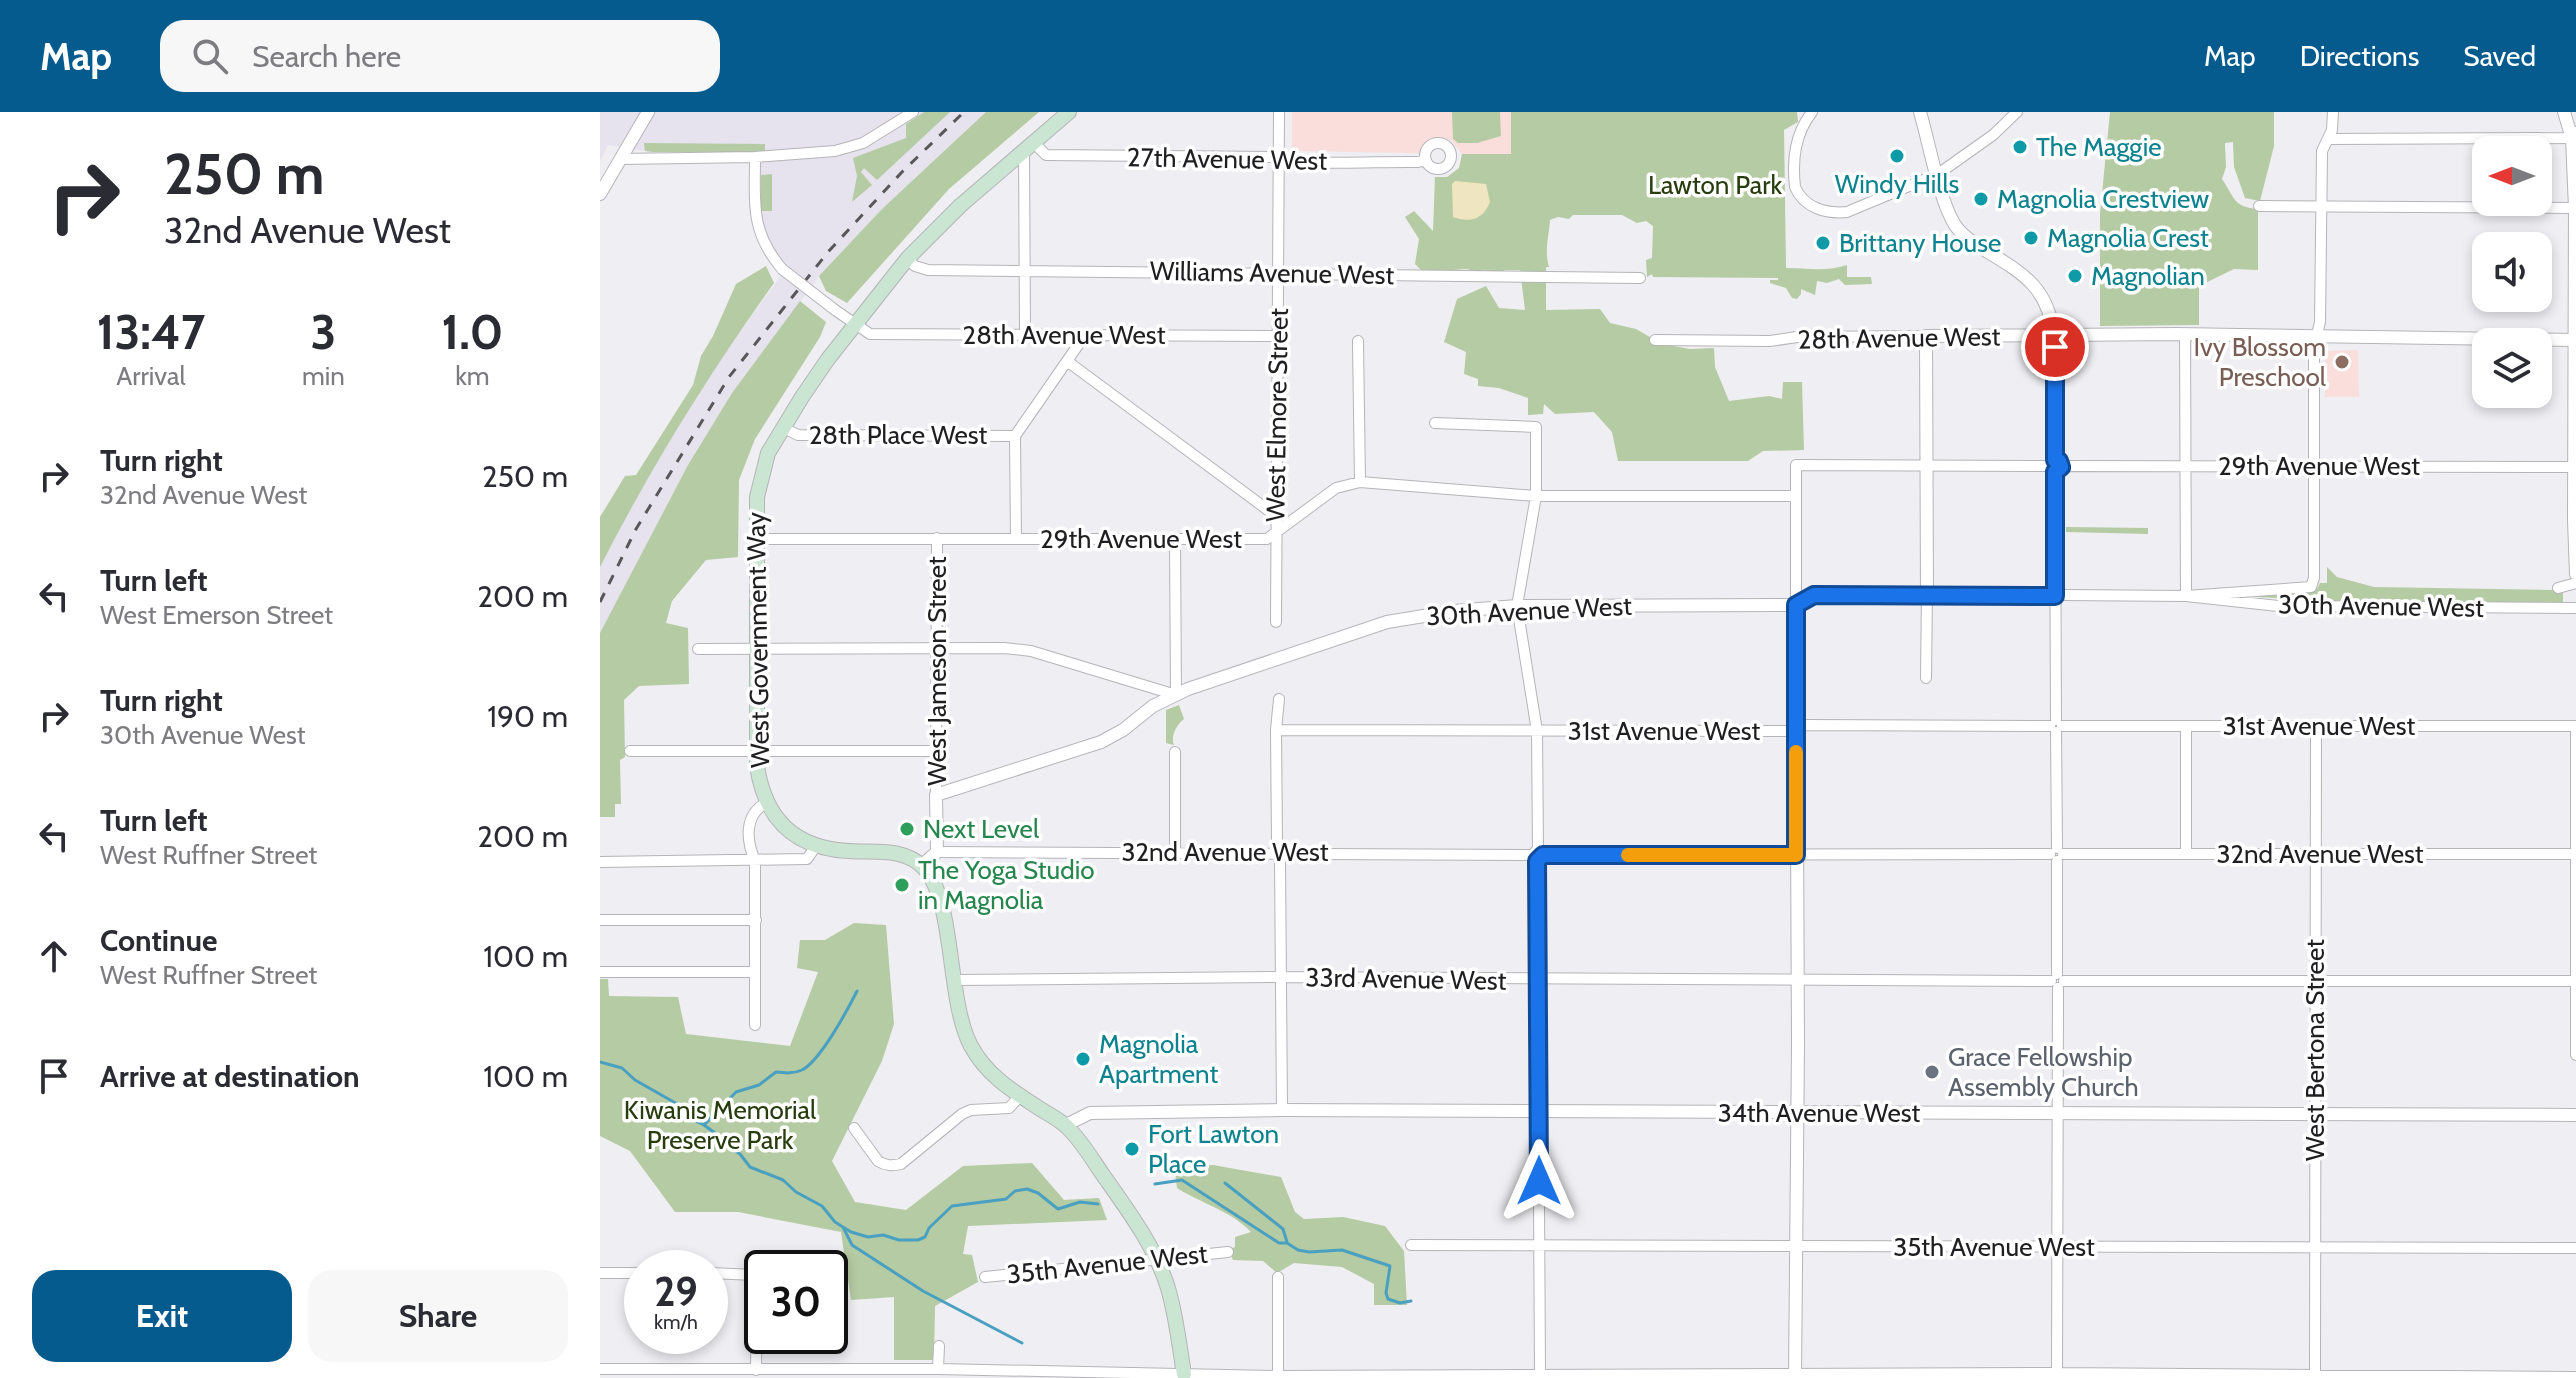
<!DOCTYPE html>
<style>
:root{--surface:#fff;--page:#f7f7f7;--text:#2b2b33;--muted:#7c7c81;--accent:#055b8d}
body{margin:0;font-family:Cabin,sans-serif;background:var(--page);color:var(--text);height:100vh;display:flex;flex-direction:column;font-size:30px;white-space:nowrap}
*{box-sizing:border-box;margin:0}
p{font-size:26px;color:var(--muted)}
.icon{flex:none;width:44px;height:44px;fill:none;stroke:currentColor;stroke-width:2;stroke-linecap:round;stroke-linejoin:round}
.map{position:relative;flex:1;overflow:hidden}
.drawer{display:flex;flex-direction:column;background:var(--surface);width:600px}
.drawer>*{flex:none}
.hud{background:#fff;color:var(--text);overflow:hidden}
.needle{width:52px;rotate:270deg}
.fabs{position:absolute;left:1872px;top:24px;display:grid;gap:16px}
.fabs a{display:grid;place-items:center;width:80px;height:80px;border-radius:16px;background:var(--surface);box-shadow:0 4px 12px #0003;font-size:40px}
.speed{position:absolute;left:24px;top:1138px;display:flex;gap:16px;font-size:40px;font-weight:700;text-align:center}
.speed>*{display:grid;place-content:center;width:104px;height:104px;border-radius:50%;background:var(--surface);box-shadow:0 4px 12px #0003;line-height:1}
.speed small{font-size:20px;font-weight:400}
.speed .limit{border:4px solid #111;border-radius:12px;background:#fff;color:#111}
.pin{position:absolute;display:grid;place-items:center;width:68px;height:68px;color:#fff;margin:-34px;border:4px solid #fff;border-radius:50%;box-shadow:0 2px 8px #0007}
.me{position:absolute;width:88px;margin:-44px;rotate:0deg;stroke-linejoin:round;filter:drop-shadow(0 0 6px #0008)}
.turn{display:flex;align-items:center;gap:28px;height:168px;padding:0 32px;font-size:36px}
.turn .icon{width:104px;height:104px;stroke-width:2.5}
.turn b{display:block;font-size:56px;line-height:68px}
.eta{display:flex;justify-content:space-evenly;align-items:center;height:136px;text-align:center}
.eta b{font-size:48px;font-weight:700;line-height:56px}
.action{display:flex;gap:16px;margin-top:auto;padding:16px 32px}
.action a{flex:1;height:92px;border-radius:24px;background:var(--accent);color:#fff;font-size:32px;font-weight:700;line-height:92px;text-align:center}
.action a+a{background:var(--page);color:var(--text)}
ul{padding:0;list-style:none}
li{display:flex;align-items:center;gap:24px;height:120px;padding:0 32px}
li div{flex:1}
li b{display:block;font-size:30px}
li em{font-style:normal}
header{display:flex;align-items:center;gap:48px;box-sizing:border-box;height:112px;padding:0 40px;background:var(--accent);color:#fff}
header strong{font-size:38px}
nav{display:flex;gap:44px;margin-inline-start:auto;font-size:28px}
.search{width:560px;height:72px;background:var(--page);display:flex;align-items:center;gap:20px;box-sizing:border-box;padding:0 28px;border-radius:24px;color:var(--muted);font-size:30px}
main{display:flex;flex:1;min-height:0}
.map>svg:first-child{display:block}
.built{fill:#e6e2ee}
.education{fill:#f9dedb}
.green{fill:#b5cba3}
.sand{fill:#efe5c0}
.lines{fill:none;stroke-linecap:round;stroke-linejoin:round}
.stream{stroke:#49a0c1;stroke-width:3}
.minor-casing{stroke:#b5b4b8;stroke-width:12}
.tertiary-casing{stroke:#b5b4b8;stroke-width:14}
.secondary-casing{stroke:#b5b4b8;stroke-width:16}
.minor{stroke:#fff;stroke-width:10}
.tertiary{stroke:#fff;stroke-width:12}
.secondary{stroke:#cae5d1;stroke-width:14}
.rail{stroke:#58575a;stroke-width:3;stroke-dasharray:10 10;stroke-linecap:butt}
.minor-bridge-casing{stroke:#b5b4b8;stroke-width:12;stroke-linecap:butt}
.minor-bridge{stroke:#fff;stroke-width:10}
.route-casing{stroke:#114b97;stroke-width:20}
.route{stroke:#1a73e8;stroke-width:14}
.slow{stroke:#f59e0b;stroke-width:14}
.culture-dot{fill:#0f9aa8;stroke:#fff;stroke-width:3}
.education-dot{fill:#8d6e63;stroke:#fff;stroke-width:3}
.leisure-dot{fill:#2e9e5b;stroke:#fff;stroke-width:3}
.worship-dot{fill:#6b7280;stroke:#fff;stroke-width:3}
.labels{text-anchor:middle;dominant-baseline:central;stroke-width:7;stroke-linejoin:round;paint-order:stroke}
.culture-label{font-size:26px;fill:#0d838f;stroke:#fff;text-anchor:start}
.street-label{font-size:26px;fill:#1f1e20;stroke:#fff}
.park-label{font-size:26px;fill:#273d0e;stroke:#fff}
.education-label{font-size:26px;fill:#785e54;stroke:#fff;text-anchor:end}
.leisure-label{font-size:26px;fill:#27864d;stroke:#fff;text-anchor:start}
.worship-label{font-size:26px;fill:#5b616d;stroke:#fff;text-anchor:start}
</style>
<header>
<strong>Map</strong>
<div class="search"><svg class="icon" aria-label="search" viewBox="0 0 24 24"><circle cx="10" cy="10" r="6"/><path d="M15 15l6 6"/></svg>Search here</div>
<nav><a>Map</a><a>Directions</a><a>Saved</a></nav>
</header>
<main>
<section class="drawer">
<div class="hud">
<div class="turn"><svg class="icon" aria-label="right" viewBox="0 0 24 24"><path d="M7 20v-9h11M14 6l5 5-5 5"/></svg><div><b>250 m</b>32nd Avenue West</div></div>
</div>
<div class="eta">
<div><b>13:47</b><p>Arrival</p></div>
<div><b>3</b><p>min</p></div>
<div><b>1.0</b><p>km</p></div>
</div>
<ul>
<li><svg class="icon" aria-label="right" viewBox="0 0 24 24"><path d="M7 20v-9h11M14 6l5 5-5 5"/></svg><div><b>Turn right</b><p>32nd Avenue West</p></div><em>250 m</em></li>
<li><svg class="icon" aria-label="left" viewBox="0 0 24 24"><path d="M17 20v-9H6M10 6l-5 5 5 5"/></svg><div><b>Turn left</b><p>West Emerson Street</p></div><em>200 m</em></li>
<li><svg class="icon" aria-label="right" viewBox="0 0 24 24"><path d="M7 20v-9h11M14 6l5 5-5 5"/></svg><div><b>Turn right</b><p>30th Avenue West</p></div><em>190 m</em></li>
<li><svg class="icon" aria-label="left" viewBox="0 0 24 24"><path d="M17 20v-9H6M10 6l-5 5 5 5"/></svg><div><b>Turn left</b><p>West Ruffner Street</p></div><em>200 m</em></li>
<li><svg class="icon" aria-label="ahead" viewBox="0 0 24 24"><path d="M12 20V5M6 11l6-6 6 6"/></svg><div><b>Continue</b><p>West Ruffner Street</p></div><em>100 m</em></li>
<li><svg class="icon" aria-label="arrive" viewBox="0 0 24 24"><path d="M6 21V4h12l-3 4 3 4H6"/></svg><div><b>Arrive at destination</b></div><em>100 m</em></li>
</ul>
<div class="action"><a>Exit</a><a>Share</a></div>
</section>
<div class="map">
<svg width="1976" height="1266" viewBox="0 0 1976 1266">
<rect width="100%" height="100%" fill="#efeef2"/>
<!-- built -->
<path class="built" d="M0,0H386L282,97L219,164L132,281L88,353L0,521V455L36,383L114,256L188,154L178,145L168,129L161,106V40H53L8,33L0,49Z"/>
<!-- education -->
<path class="education" d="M692,0H911V43L862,42L851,28H831L819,41L692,39Z
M1758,238L1759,285H1725V239Z"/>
<!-- green -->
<path class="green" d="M324,0H350L277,68L264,56L261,60L272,73L252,90L257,64L253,46L306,26V12Z
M386,0H439L349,77L247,191L226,179L219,164L282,97Z
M852,0H900L901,24L877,31H858L853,27Z
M911,0H1197L1198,10L1184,18L1186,156C1206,156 1227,160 1247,153V165H1271L1272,172L1245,173L1239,167L1227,171L1217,169L1215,183L1201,177V182L1197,187L1192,186L1186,176L1170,171V168H1178V166L1053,165L1052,162L1047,165L1046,148L1052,146L1053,114L1046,109L1037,111L1022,103H973L969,107L958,105L950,108C949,125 944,138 949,155H946V198L1000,197L1010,211L1036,217L1062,232L1090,237L1114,236L1115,255L1129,289L1169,284L1182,287L1183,270H1202L1204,338L1163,339L1148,349H1018L1012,320L994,300L955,302L944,292L943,302L928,303V286L899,276L878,274V267L864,262L866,240L844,230L857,187L886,174L899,196L925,198L920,158H904L903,160L882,158L881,161L867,157L823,160L815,152L819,127L805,105L814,99L833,119L835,65H847L859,56L862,42H911Z
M1510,0H1674V34L1660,89L1645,86L1634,55L1633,30L1625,31L1626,55L1622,67C1635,86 1633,95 1658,97V158L1634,157L1599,174V213L1500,214V102Z
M44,31L165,32V40H53L45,39Z
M172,62V99H161V63Z
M166,154L174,171C109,262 51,355 0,455V405L25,364L36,363L93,273L101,244L113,224L136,172Z
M200,189L226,210L220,225L155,327L139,368L138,445L106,448L72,489L66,511L88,516L89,572L39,574L24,588L25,645L20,648L21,692H15V705H0V521L88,353L132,281Z
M1466,415L1548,416V422L1466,420Z
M1727,455L1737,465L1774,475L1954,478L1963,481V492L1726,489L1641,484L1717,477L1720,471H1727Z
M579,593L584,607C577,612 570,625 574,633L566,631V598Z
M254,811L286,813L294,912L282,949L232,1049L255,1090L306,1098L363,1054L432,1051L464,1088L499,1086L507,1108L368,1114L363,1142L372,1143L378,1170L335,1194L334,1248H294V1185L251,1188L241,1120L138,1100H75L30,1039L0,1024V867H8L9,884L78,885L86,922L190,934L218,860L197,856L200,828H225Z
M613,1053L681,1065L695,1100L704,1107L743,1105L785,1114L804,1139L807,1193H774V1172L742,1155L694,1151L677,1161L663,1149L633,1148L629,1138L635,1135V1125L651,1120C630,1098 602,1092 577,1076L575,1061L589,1055Z"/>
<!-- sand -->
<path class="sand" d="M855,69L886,72L890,90C883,108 870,111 853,105L852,72Z"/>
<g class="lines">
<!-- stream -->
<path class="stream" d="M0,950L22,956L35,968L79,993L89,1006L104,1013L115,1021L125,1034L140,1042L150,1055L183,1068L196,1080L222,1094L235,1110L251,1120L268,1125L283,1123L299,1128H318L325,1125L329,1116L352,1094L406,1087L415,1079L427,1077L438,1081L458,1097L480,1090L498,1092
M104,1013L136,980L159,973L176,960C185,961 193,962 202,958C220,949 247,899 257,879
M625,1071L683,1117L687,1130
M555,1072L582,1068L679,1131H687L698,1138L709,1140L742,1138L790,1154L786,1181L788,1187L800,1191L811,1189
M243,1115L252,1133L323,1179L422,1231"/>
<!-- minor casing -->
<g class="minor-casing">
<path id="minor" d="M1212,0C1195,22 1192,47 1195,75C1204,96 1226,102 1247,100L1338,62L1393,23L1417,0
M1729,27L1972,26L1975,20
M434,31L446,43L672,45C713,55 774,49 818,50L826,48
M825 44a13 13 0 1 1 26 0a13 13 0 1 1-26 0Z
M424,40L425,222
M155,45C155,92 150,119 182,157
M20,47L155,45L235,39L263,31L313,0
M1659,94L1976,96
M307,147L315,154L328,158L1040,166
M235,198L270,222L677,224
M1585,222L1586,484L1711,475L1714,466V236L1720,210L1722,39L1732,18L1733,0
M1454,223L1455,348
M1055,228L1170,229L1197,225L1326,224
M758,229L760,370
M467,249L676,404
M835,311L936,315V384L917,494L937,619L938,737L943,744L937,749L932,743L938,737
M182,315L198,323L415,324
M1461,354L1976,355
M1455,360L1456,608
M416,426L415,324L485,223
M156,427H667L736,376L760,370L936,384H1196
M1958,476L1976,471
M1196,493V353L1449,354
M676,510L679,0
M98,537L404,536L431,539L576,583L575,428
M1326,566L1327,482L1586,484L1678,494L1976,496
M679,587L676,618L677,731L680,750L682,998
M1462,614H1976
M1586,614V742
M1976,614V943
M676,618L1186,619L1206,613L1450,614
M1456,620L1457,736
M30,639H336
M575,640V740
M336,683L337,426
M337,740L932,743
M1463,742H1976
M943,743L1450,742
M937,749L940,1261
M1457,749V862
M0,750L207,747L216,734
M0,808H156
M0,860H155
M354,868L681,865L1451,869
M1464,869H1976
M155,913V749C146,728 144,703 166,691
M254,1016L278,1049C286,1054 292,1054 301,1052L362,1002L371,998L409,996L420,984
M811,1133L1976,1136
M0,1161H42
M110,1161L155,1163L157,1173L156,1258
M385,1165L628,1140
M678,1165V1264
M0,1257H338L678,1264L1457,1261L1976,1265
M338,1257L339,1234
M1457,1261L1458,876
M1715,1263L1716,614"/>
</g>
<!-- tertiary casing -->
<g class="tertiary-casing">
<path id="tertiary" d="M1320,0C1329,30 1339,88 1355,113C1363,125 1376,133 1388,140C1426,163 1448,177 1454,223
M1964,0L1972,26L1975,96L1974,408L1976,462
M0,82L48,0
M322,753L337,740L336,683L501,630L523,618L553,594L588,577L787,510L854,499L917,494L1196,493L1214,483L1327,482L1326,224L1576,222L1976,228
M466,1013L490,1001L682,998L1976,1003
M1195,1266L1198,931L1196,493"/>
</g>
<!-- secondary casing -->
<g class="secondary-casing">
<path id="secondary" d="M469,0L361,93L307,147L228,247L202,285L168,341L157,385V654C165,707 194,736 249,739C274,741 303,735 323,755C356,788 346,887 371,934C387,964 414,980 442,998C450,1003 460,1008 467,1015C481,1028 492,1047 503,1063C527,1097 554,1133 567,1173C576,1201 579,1232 584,1262"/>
</g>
<!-- minor -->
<use href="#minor" class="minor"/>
<!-- tertiary -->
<use href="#tertiary" class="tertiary"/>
<!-- secondary -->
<use href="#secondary" class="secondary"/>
<!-- rail -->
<path class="rail" d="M0,490L36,417L129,265L228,140L302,60L364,0"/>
<!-- minor-bridge casing -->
<g class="minor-bridge-casing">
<path id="minor-bridge" d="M182,157L235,198"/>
</g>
<!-- minor-bridge -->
<use href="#minor-bridge" class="minor-bridge"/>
</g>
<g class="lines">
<!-- route casing -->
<g class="route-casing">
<path id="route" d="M939,1069L937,749L943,743H1196V493L1214,483L1455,484V360L1461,355L1459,349L1455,348V235"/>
</g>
<!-- route -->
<use href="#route" class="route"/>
<!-- slow -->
<path class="slow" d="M1028,743H1196V640"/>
</g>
<!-- markers -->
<g class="culture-dot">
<circle cx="1420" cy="35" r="8"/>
<circle cx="1297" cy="44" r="8"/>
<circle cx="1381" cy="87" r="8"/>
<circle cx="1431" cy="126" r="8"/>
<circle cx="1223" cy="131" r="8"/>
<circle cx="1475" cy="164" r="8"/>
<circle cx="483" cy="947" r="8"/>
<circle cx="532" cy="1037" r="8"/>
</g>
<circle class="education-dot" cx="1742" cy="250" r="8"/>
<g class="leisure-dot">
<circle cx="307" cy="717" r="8"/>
<circle cx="302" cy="773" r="8"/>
</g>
<circle class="worship-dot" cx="1332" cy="960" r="8"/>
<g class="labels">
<!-- culture labels -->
<g class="culture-label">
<text x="1436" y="35">The Maggie</text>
<text x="1297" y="72" text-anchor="middle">Windy Hills</text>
<text x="1397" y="87">Magnolia Crestview</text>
<text x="1447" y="126">Magnolia Crest</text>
<text x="1239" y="131">Brittany House</text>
<text x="1491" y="164">Magnolian</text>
<text x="499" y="932">Magnolia<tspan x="499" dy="30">Apartment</tspan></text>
<text x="548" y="1022">Fort Lawton<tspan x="548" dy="30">Place</tspan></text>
</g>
<!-- street labels -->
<g class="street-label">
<text transform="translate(627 47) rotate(1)">27th Avenue West</text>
<text transform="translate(672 161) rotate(1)">Williams Avenue West</text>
<text x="464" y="223">28th Avenue West</text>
<text transform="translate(1299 226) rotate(-1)">28th Avenue West</text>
<text transform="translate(677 303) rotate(-89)">West Elmore Street</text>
<text x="298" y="323">28th Place West</text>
<text x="1719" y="354">29th Avenue West</text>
<text x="541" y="427">29th Avenue West</text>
<text transform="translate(1781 494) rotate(1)">30th Avenue West</text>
<text transform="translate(929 499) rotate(-3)">30th Avenue West</text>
<text transform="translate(158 528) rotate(-91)">West Government Way</text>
<text transform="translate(337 559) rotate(-90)">West Jameson Street</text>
<text x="1719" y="614">31st Avenue West</text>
<text x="1064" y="619">31st Avenue West</text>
<text x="625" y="740">32nd Avenue West</text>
<text x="1720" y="742">32nd Avenue West</text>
<text transform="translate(806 867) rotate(1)">33rd Avenue West</text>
<text transform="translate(1715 938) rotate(-90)">West Bertona Street</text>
<text x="1219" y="1001">34th Avenue West</text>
<text x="1394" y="1135">35th Avenue West</text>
<text transform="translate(507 1152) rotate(-6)">35th Avenue West</text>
</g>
<!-- park labels -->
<g class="park-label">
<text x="1115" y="73">Lawton Park</text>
<text x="120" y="998">Kiwanis Memorial<tspan x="120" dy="30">Preserve Park</tspan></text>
</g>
<!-- education labels -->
<g class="education-label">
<text x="1726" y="235">Ivy Blossom<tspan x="1726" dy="30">Preschool</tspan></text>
</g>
<!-- leisure labels -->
<g class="leisure-label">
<text x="323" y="717">Next Level</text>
<text x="318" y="758">The Yoga Studio<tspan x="318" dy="30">in Magnolia</tspan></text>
</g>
<!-- worship labels -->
<g class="worship-label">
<text x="1348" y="945">Grace Fellowship<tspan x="1348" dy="30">Assembly Church</tspan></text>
</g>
</g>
</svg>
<div class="fabs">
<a><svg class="needle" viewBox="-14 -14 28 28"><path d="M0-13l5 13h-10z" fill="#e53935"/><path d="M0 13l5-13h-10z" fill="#7c7c81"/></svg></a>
<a><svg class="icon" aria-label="sound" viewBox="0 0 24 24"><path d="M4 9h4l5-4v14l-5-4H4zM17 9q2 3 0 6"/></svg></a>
<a><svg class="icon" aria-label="layers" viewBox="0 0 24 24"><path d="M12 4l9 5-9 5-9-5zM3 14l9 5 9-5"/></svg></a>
</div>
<div class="speed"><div>29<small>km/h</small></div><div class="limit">30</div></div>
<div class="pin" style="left:1455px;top:235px;background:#d93025"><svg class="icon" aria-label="arrive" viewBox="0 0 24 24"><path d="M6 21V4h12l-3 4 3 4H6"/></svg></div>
<svg class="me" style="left:939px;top:1069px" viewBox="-20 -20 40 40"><path d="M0-17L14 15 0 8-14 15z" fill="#1a73e8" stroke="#fff" stroke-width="4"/></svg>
</div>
</main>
